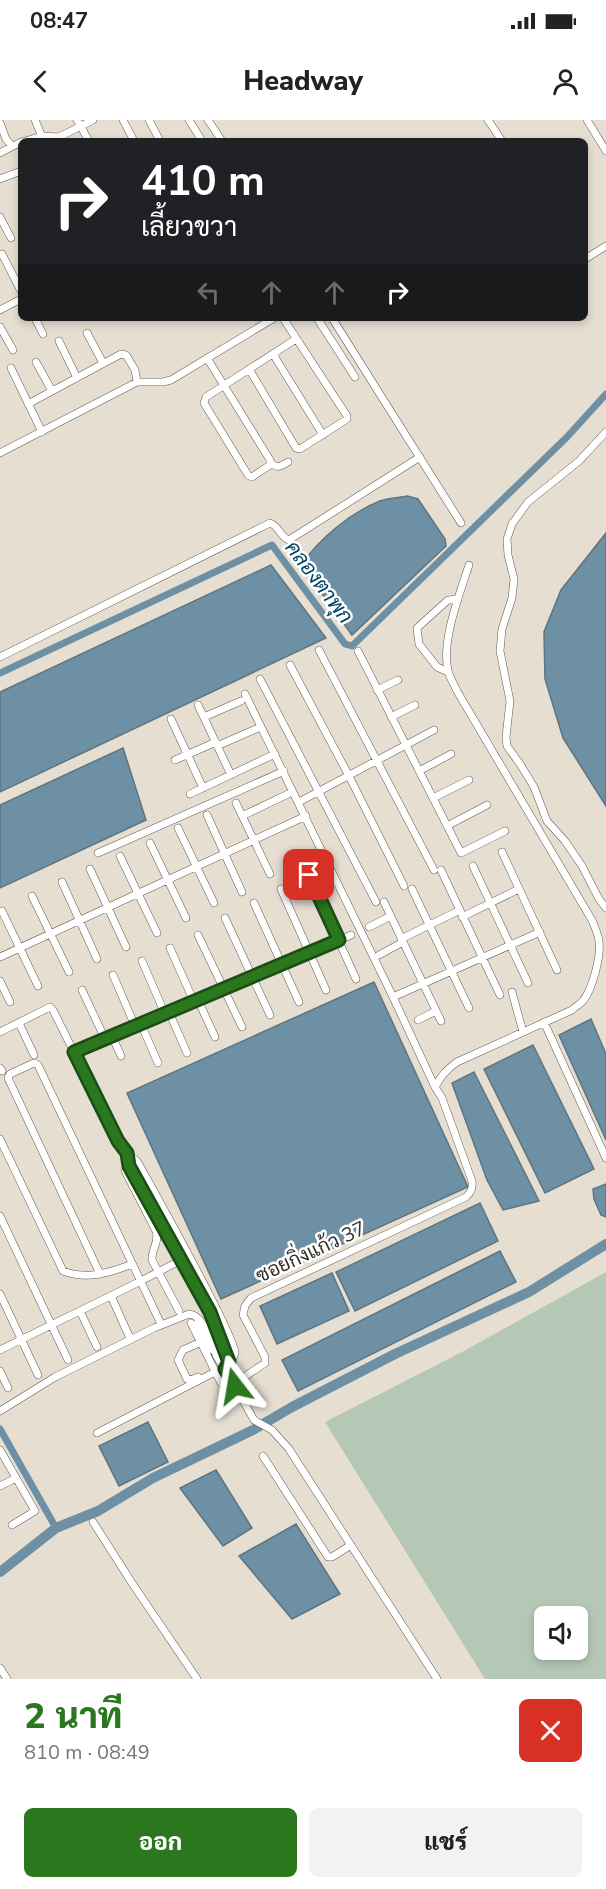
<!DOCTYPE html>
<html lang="th">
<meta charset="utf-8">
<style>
:root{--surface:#fff;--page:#f2f2f2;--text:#222;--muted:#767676;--accent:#2a771e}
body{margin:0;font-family:"Nunito Sans",Sarabun,sans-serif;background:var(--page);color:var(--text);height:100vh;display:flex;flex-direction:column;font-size:22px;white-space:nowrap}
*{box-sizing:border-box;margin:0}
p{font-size:20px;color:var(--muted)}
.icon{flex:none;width:33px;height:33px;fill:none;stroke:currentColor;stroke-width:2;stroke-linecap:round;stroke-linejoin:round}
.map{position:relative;height:1559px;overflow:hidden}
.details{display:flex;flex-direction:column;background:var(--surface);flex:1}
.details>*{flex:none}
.top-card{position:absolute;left:18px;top:18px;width:570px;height:183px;border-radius:9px;box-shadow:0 3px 9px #0003;background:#202124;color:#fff;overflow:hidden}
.fabs{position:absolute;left:534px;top:1486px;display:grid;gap:12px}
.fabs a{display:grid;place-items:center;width:54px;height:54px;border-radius:9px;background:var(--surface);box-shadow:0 3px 9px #0003;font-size:30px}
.pin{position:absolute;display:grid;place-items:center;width:51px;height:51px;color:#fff;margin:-26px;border-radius:12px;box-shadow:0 3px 9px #0006}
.me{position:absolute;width:66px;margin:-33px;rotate:346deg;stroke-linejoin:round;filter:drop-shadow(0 0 4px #0008)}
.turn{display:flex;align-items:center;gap:21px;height:126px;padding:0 24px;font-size:27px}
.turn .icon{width:78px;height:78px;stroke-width:2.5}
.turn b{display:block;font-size:42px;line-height:51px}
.lanes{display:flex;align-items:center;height:57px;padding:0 24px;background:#0003;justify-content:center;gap:30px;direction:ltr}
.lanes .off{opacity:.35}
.round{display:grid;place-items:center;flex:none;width:63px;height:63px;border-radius:9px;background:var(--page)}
.summary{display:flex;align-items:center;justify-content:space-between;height:102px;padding:0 24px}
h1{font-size:36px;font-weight:800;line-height:45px;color:var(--accent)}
.button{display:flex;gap:12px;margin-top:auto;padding:12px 24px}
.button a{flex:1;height:69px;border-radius:9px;background:var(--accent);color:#fff;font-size:24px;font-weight:800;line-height:69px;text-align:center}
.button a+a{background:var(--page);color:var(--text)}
.status{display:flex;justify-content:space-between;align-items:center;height:42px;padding:0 30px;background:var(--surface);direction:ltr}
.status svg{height:16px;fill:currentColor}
header{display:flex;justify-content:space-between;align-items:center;height:78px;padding:0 24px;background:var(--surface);font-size:27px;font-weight:800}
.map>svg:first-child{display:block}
.green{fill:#b5c8b6;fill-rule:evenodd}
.water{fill:#6e90a5;stroke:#5d7481;stroke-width:1.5}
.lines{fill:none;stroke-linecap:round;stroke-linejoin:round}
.canal{stroke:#6e90a5;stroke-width:7}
.river{stroke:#6e90a5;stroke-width:10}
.minor-casing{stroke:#60594e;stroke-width:8}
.minor{stroke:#fff;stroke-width:7}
.route-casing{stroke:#1b4d14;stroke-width:15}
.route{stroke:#2a771e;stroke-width:10}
.labels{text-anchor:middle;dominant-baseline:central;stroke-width:5;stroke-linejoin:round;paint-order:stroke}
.street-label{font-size:20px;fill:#34312c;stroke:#fff}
.water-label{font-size:21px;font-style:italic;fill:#034664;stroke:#fff}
</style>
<div class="status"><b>08:47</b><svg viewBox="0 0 49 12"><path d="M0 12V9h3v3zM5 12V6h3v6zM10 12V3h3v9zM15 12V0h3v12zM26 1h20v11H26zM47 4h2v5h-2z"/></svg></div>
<header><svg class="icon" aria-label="back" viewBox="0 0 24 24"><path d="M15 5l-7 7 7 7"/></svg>Headway<svg class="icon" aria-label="person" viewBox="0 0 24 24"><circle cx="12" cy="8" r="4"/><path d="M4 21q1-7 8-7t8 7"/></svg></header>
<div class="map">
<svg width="606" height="1559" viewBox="0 0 606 1559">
<rect width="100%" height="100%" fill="#e6ded1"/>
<!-- green -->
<path class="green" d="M606,1152V1559H485L325,1302L462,1232ZM544,1497H578V1530H544Z"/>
<!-- water -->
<path class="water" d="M407,376L418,379L445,419L446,426L352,515L301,445C319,419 350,393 380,381C388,378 398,378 407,376Z
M606,413V686L563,618L545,559L544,512L561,470Z
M271,445L326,518L0,672V572Z
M123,628L146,700L0,768V685Z
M374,862L468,1067L221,1179L127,973Z
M591,899L606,934V1020L559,915Z
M533,925L594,1049L545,1073L484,949Z
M474,952L539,1081L503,1090L487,1060L452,963Z
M606,1064V1097L601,1095L594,1079L593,1069Z
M480,1083L498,1121L355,1191L336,1152Z
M500,1131L516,1162L298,1271L282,1240Z
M332,1153L349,1191L277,1224L260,1186Z
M148,1302L168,1342L119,1366L99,1326Z
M216,1350L252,1408L223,1426L180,1368Z
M296,1404L340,1474L292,1499L239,1436Z"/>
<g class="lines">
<!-- canal -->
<path class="canal" d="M0,553L272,425L345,524L352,526L567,317L606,274
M0,1309L56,1408"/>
<!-- river -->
<path class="river" d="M0,1452L56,1408L98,1391L153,1358L253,1310L292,1287L395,1234L529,1172L606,1124"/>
<!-- minor casing -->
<g class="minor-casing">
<path id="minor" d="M35,0L43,19
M77,0L89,21
M123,0L134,21
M149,0L160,21
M189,0L202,21
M208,0L222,21
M488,0L502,21
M587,0L606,31
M0,3L6,19L12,26
M25,21L42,16L59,17
M55,21L59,17L93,0
M0,33L21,22
M0,59L21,51
M0,97L11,118
M2,134L21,171
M585,139L606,126
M0,190L21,179
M35,198L43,214
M317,198L355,257
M332,198L461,403
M0,207L13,230
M87,213L103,243
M59,221L77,258
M273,234L323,315
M207,238L270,340V345L252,357L248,355L204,283L206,277L296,219
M36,242L52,271
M11,248L42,312
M249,249L296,328L300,329L347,299V296L283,198
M28,284L121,234L126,235L135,250L137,262
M606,312L579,341L528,382L512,404L507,419L508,435L514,459L512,478L502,509L500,531L510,581L506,617L507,626L520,644L534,667L547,701L565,721L582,746L599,779L606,788
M0,333L137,262H163L171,260L274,198
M271,343C278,349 281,346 288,342
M319,530L434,750
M358,531L461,733L505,711
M0,537L270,403C279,406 280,417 289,420L420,337
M290,545L349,656L404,766
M448,552L437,547L419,524L417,508L448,480L458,479
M260,559L376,782
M377,570L398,560
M245,574L393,877L435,967
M198,585L231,655
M204,597L241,581
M391,597L415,585
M171,599L203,668
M217,626L256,609
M175,640L216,622
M419,651L451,634
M190,674L275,634
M433,678L469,660
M299,682L434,610
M236,683L270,754
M207,695L242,772
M242,696L288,674
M447,706L487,685
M178,708L214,783
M150,723L186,798
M502,732L557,850
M98,733L284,651
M120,736L157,813
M473,746L528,863
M90,749L126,827
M441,750L500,875
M309,755L356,859
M62,762L97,839
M281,769L326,870
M412,769L469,888
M32,776L69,852
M384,782L441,901
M254,783L299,882
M2,791L38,866
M462,797L519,769
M225,798L270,895
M369,807L391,796
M198,815L242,907
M401,819L460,790
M170,828L194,882
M379,835L403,822
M0,837L306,696
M142,841L165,894
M113,855L135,906
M0,861L10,882
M82,870L105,919
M512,872L523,912
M393,877L540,812
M198,880L215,917
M169,892L187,933
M418,900L436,891
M544,902L606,1038
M19,903L34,935
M141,904L158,943
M0,912L50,887L53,890L118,1021L127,1033L137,1041C150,1064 237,1220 235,1233C234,1238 228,1245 225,1249L234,1264
M112,916L121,936
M74,932L351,815
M0,948L2,951
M0,1019L63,1151C86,1160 110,1153 132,1144
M127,1033L129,1046L210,1192L229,1242
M125,1051L156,1111C160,1121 151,1130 152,1140L179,1191
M0,1096L68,1240
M100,1154L8,958L10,954L34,943L38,945L160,1202
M0,1174L38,1255
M111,1176L129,1216
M80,1191L97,1227
M198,1200C197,1210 206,1227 215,1232
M191,1203L221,1263L230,1269L237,1271
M0,1230L141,1161L183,1139
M0,1251L8,1268
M198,1257L191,1260L187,1259L178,1240L183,1230L199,1223
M0,1291L55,1257L154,1208L189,1194C203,1195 211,1220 215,1232C216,1238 222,1244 225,1249
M97,1313L215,1252
M0,1330L35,1391L12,1405
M263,1336L328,1437H332L351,1425
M0,1366L16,1358
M93,1402L132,1463L197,1559
M0,1548L7,1559
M437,1559L289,1329L272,1310L254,1300L234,1264L265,1243V1237L243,1195L245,1186L251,1178L466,1077C471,1072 473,1069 472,1061L442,978L435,967C441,956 446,950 457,942L572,890C575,887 580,884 583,881C593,868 601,836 599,821C598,814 595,808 593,802L457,571C454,564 449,557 448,550C441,521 460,473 469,445"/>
</g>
<!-- minor -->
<use href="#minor" class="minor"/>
</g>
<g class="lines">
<!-- route casing -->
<g class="route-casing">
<path id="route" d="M235,1266L225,1249L229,1242L210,1192L129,1046L127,1033L118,1021L74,932L339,820L309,755"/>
</g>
<!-- route -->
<use href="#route" class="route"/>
</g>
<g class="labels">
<!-- street labels -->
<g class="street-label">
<text transform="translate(311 1132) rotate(-25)">ซอยกิ่งแก้ว 37</text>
</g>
<!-- water labels -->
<g class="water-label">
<text transform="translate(319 462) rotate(53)">คลองตาพุก</text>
</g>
</g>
</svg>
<div class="fabs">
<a><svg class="icon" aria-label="sound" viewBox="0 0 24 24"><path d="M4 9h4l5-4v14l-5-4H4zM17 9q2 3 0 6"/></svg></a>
</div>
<div class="pin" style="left:309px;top:755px;background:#d93025"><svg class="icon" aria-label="arrive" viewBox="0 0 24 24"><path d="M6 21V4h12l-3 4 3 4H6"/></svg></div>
<svg class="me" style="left:235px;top:1266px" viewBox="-20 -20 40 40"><path d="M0-17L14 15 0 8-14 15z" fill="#2a771e" stroke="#fff" stroke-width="4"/></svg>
<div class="top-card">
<div class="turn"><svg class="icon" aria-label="right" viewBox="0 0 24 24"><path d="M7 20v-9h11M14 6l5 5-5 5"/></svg><div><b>410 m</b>เลี้ยวขวา</div></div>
<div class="lanes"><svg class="icon off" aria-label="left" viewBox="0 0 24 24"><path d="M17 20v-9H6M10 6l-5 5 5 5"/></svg><svg class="icon off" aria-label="ahead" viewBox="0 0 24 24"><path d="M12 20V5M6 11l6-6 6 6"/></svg><svg class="icon off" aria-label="ahead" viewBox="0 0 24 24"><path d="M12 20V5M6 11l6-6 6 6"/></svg><svg class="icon" aria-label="right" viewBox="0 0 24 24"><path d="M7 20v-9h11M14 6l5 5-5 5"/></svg></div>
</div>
</div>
<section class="details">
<div class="summary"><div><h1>2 นาที</h1><p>810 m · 08:49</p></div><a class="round" style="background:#d93025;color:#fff"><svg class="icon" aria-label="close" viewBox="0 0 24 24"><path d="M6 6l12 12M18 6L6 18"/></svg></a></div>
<div class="button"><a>ออก</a><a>แชร์</a></div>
</section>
